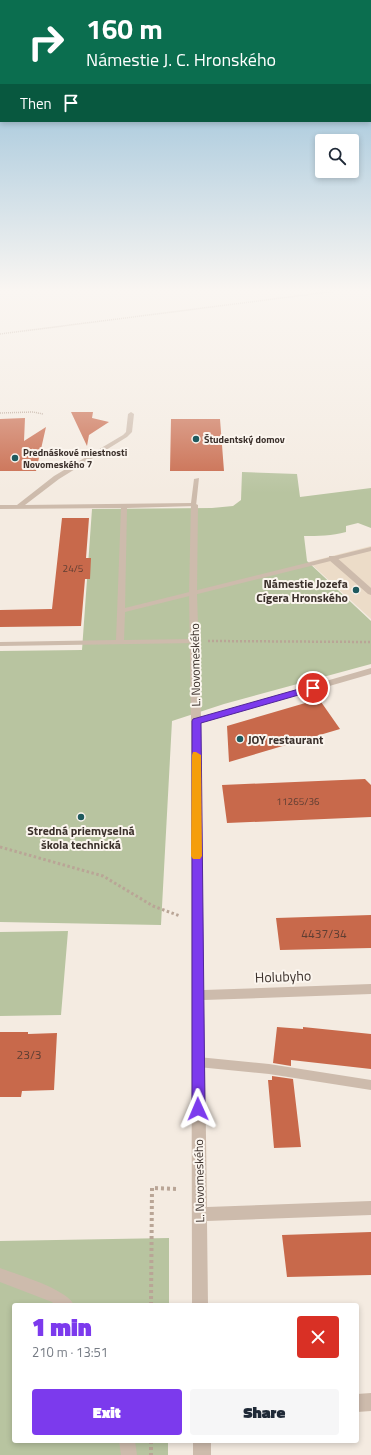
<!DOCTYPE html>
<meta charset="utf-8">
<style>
:root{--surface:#fff;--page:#f6f6f7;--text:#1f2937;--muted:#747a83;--accent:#7c3aed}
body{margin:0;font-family:"Titillium Web",sans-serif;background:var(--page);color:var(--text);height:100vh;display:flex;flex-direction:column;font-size:15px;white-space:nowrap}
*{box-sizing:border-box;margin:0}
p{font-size:13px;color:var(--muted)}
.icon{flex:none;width:22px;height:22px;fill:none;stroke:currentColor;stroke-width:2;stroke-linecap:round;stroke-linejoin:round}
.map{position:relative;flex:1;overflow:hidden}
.drawer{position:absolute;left:12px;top:1303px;width:347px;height:140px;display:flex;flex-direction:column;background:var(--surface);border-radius:4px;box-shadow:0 2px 6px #0003}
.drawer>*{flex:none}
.guide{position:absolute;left:0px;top:0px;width:371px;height:122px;box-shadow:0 2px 6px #0003;background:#0b6e4f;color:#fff;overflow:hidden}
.controls{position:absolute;left:315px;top:134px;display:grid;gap:8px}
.controls a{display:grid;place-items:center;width:44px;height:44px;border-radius:4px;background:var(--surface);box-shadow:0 2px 6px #0003;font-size:20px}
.pin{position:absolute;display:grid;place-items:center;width:34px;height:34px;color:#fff;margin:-17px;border:2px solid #fff;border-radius:50%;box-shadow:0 1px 4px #0007}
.me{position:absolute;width:44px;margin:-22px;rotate:359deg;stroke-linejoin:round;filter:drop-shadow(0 0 3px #0008)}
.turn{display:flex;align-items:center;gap:14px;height:84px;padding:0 20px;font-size:18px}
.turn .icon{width:52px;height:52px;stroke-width:2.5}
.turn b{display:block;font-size:28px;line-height:34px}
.then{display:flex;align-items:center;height:38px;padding:0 20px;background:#0003;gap:8px;font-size:15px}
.round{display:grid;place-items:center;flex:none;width:42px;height:42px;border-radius:4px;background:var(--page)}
.overview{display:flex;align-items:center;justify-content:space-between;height:68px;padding:0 20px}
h1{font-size:24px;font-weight:800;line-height:30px;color:var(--accent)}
.cta{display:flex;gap:8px;margin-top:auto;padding:8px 20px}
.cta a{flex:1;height:46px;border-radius:4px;background:var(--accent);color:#fff;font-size:16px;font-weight:800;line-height:46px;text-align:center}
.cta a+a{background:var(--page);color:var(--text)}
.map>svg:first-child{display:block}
.green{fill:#b8c4a0}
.plaza{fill:#ecdcc8}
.building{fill:#c8694b}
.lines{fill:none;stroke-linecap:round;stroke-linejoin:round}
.path-far3{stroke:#b9a596;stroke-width:1.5;stroke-dasharray:1 1;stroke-linecap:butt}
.path-far2{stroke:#b9a596;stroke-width:2.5;stroke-dasharray:2 2;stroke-linecap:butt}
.path-far1{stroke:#b9a596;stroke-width:3;stroke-dasharray:2.5 2.5;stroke-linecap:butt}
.path{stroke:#b9a596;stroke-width:4;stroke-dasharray:3 3;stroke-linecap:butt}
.service{fill:#cdbbac;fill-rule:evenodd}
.minor{fill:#cdbbac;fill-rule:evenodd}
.route{fill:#7c3aed;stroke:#51269a}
.slow{fill:#f59e0b}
.poi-dot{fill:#1f5a5e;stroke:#fbf5ee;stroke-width:1.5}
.labels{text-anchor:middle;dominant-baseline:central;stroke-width:4;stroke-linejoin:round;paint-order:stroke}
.far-poi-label{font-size:10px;font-weight:bold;fill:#3b302b;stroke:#fbf5ee;text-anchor:start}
.number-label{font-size:10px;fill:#5e3e33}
.poi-label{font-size:12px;font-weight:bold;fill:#3b302b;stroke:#fbf5ee;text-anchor:end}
.street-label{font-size:12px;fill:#3b302b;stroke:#fbf5ee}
.near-number-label{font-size:12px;fill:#5e3e33}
.near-street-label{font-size:14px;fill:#3b302b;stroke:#fbf5ee}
</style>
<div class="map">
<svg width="371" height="1455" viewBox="0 0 371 1455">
<rect width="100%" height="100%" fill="#f4ebe1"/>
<!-- green -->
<path class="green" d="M242,472L297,474L300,497L371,488V528L358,523L346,526V532C332,536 318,536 304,536L307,561L371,621V664L224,704L172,721L161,925L0,922V651L82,650L92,509L212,508L233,506L241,500Z
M68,931L61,1015L0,1016V932Z
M169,1238V1305H14V1441H168V1455H0V1241Z"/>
<!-- plaza -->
<path class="plaza" d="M371,546V619L309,562Z"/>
<!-- building -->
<path class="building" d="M71,412H93L92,418L109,422L89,435L87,446Z
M25,418L24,441L46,427L36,471H0V419Z
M171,419H220L224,471H170Z
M62,518H89L86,558H91L90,579H85L81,626L0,627V610L52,609Z
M319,699L340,729L229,762L227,726Z
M365,779L371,785V817L227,823L222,785Z
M371,915V948L280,950L276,918Z
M277,1027L303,1029V1027L371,1034V1069L291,1060V1066L273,1063Z
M0,1032H28V1034L57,1033L54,1090L22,1091L21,1097H0Z
M272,1076L293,1079L301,1147L274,1148L268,1080H272Z
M371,1232V1275L287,1277L282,1235Z"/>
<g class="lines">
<!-- path-far3 -->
<path class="path-far3" d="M0,334L344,290
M0,413L33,412L43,414"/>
<!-- path-far2 -->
<path class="path-far2" d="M208,641L371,642"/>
<!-- path-far1 -->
<path class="path-far1" d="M0,847L103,876L153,906L180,916"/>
<!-- path -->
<path class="path" d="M151,1305L152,1188L178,1189
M151,1441V1455"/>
<!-- service -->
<path class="service" d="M131,412L134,414L132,432L127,437L59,479L25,505L191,503L194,479L199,478L196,506L127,508L125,608L371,547V551L125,612L124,640L194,639H197L198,641L197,643L0,646V642L116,640L121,508L0,509V505H17L54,476L123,435L126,432L128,414Z
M198,1057L269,1064L371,1080V1090L269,1074L198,1067L194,1066L192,1062L194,1058Z
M0,1268C18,1275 67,1289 74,1305H55L52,1302L0,1282Z
M119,1441H135L137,1455H121Z"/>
<!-- minor -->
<path class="minor" d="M191,503H194L198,505L197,594L201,717L371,668V674L201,723L204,990L371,984V994L204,1000L207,1207L371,1201V1215L207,1221L208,1305H192L191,721L189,594Z
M329,556H335L371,588V595L368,594L329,560Z
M371,1393V1411L357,1412V1394Z
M193,1441H211V1455H193Z"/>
</g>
<!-- sky -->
<linearGradient id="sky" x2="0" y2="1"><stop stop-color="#7eb2d2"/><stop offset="0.59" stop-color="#faf6f2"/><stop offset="1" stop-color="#faf6f2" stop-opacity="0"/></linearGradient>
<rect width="371" height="493" fill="url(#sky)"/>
<!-- route -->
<path class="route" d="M313,685L316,686L317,688L316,690L201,723L205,1109L203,1113L198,1114L194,1113L192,1109V721L193,719Z"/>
<!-- slow -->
<path class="slow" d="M193,752H196L201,755L202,856L200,859H193L191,856L192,755Z"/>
<!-- markers -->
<g class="poi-dot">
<circle cx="196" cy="439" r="4"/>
<circle cx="15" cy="458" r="4"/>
<circle cx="356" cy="590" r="4"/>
<circle cx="240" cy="739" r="4"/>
<circle cx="81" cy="817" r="4"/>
</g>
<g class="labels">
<!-- far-poi labels -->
<g class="far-poi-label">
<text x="204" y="439">Študentský domov</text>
<text x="23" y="452">Prednáškové miestnosti<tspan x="23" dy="12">Novomeského 7</tspan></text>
</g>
<!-- number labels -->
<g class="number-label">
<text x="73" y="568">24/5</text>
<text x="298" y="801">11265/36</text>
</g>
<!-- poi labels -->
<g class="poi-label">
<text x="348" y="583">Námestie Jozefa<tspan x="348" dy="14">Cígera Hronského</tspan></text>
<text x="248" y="739" text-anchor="start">JOY restaurant</text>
<text x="81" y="830" text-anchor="middle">Stredná priemyselná<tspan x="81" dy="14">škola technická</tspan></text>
</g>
<!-- street labels -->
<g class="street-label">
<text transform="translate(195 665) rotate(-91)">L. Novomeského</text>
<text transform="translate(199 1181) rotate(-91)">L. Novomeského</text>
</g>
<!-- near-number labels -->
<g class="near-number-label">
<text x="324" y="933">4437/34</text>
<text x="29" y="1054">23/3</text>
</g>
<!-- near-street labels -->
<g class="near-street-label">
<text transform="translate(283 976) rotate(-2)">Holubyho</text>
</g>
</g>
</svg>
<div class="controls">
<a><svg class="icon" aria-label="search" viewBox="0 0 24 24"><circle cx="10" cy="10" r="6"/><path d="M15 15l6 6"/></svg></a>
</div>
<div class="pin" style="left:313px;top:688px;background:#d93025"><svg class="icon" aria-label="arrive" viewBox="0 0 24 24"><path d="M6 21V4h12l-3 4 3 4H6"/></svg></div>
<svg class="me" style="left:198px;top:1109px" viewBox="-20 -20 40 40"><path d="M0-17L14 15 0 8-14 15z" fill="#7c3aed" stroke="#fff" stroke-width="4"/></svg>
<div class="guide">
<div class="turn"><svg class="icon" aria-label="right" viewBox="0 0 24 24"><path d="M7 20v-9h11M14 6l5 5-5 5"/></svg><div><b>160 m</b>Námestie J. C. Hronského</div></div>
<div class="then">Then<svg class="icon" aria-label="arrive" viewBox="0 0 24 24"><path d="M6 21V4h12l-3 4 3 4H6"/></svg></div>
</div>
<section class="drawer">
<div class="overview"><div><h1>1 min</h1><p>210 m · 13:51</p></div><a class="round" style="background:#d93025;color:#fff"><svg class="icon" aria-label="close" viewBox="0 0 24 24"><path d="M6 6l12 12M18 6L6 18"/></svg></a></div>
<div class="cta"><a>Exit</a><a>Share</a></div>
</section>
</div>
